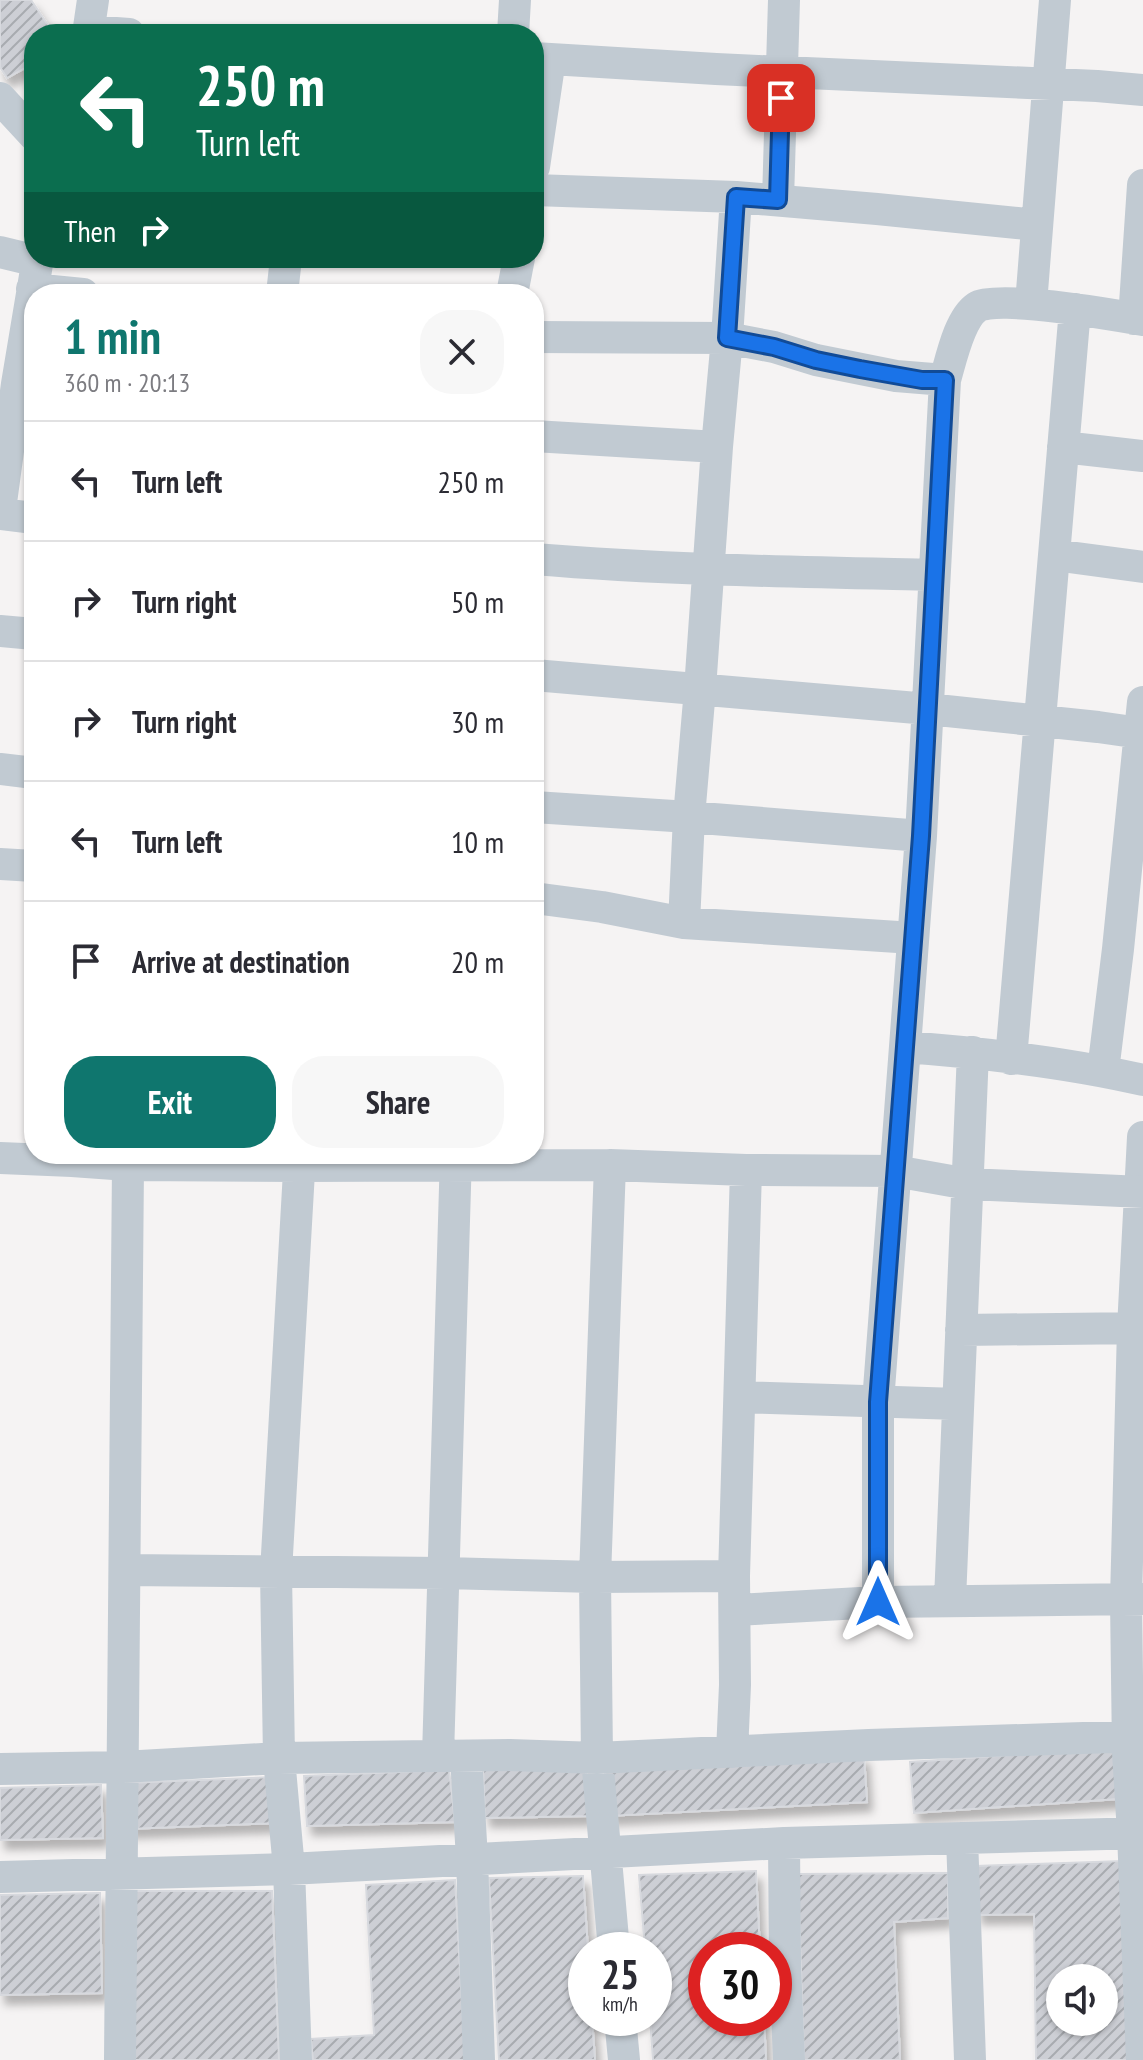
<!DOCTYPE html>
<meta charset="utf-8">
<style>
:root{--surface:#fff;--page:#f7f7f7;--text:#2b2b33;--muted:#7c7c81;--line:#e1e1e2;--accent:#0f766e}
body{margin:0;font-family:"PT Sans Narrow",sans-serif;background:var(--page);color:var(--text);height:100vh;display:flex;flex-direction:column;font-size:30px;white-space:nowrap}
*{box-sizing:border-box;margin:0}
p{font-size:26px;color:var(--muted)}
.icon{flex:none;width:44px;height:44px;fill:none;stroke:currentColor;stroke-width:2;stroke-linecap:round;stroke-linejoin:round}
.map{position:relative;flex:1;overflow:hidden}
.details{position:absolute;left:24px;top:284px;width:520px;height:880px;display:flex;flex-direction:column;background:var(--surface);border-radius:32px;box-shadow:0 2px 6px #0004}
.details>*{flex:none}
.top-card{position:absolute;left:24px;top:24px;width:520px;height:244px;border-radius:32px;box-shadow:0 2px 6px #0004;background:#0b6e4f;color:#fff;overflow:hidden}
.tools{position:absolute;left:1046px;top:1964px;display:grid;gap:16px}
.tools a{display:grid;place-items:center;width:72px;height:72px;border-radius:50%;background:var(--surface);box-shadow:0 2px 6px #0004;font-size:40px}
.speed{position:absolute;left:568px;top:1932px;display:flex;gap:16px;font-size:40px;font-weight:700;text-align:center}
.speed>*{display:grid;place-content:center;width:104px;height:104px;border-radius:50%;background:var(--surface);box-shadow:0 2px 6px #0004;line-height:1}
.speed small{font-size:20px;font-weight:400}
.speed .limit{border:12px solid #d22;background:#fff;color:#111}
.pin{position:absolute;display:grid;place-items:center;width:68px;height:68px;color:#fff;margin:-34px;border-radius:16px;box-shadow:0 4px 12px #0006}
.me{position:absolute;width:88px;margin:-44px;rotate:0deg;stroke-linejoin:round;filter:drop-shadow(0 0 6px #0008)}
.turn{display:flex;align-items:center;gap:28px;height:168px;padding:0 40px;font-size:36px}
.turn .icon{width:104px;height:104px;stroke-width:2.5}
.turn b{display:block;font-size:56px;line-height:68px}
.then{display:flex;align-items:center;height:76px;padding:0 40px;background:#0003;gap:16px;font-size:30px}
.round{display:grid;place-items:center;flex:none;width:84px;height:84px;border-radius:32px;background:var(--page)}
.summary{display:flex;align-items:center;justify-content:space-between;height:136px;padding:0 40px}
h1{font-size:48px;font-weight:700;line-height:60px;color:var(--accent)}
.action{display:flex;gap:16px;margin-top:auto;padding:16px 40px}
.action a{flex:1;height:92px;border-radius:32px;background:var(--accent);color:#fff;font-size:32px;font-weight:700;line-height:92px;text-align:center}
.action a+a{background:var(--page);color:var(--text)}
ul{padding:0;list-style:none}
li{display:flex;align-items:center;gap:24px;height:120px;padding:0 40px;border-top:2px solid var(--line)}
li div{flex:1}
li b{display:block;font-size:30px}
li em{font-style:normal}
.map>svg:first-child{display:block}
.building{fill:url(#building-hatch);stroke:#d7d9de;stroke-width:2;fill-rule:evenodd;filter:url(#shadow)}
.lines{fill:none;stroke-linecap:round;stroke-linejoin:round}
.street{stroke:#c1cad2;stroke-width:32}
.route-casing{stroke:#114b97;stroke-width:20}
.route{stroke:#1a73e8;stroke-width:14}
</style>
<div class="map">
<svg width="1143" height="2060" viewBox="0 0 1143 2060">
<defs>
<pattern id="building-hatch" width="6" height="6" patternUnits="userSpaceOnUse" patternTransform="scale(2)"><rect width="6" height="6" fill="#cdcfd5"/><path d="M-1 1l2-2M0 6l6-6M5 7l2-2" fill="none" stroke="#a8abb0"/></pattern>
<filter id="shadow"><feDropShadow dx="5" dy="9" stdDeviation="4" flood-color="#0004"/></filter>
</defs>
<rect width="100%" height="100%" fill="#f5f3f3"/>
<!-- building -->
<path class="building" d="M0,0H31L54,34H34V63L7,78L0,67Z
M1115,1748L1118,1799L914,1813L910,1762Z
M864,1755L867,1802L608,1816L605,1770Z
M483,1766H586L588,1816L485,1818Z
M449,1770L455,1822L307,1826L304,1776Z
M275,1777L279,1823L127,1829V1783Z
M101,1785L103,1838L0,1840V1788Z
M1123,1861L1129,2060H1036L1034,1914L977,1915L976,1866ZM1060,1978H1104V2022H1060Z
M756,1871L760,1950H706V2018H764L766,2060H653L650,2018H654V1950H645L639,1875Z
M948,1873V1918L894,1922L900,2060H804L798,1874Z
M583,1876L588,1950H586V2018H592L595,2060H499L489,1878Z
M455,1880L465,2060H313L311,2039L374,2035L366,1885Z
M126,1891H272L279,2060H133Z
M100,1893L102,1993L0,1995V1895Z"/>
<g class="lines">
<!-- street -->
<path class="street" d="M89,31L129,34
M88,34L93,0
M513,34L515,0
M534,58L716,69L1097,86L1143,90
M0,98L34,135
M534,167L550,59
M534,190L736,197L877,209L1037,225
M778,200L784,0
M0,252L37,261
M32,289L83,294
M282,294L286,258
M512,294L519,258
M1031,304L1055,0
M1134,319L1143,185
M534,337L727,338L774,347L816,360L896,376L945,380
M534,436L717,447
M1063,447L1143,456
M0,510L17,384L38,258
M0,514L34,518
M1054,555L1143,567
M534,559C667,570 801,572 934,575
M0,631L34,634
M534,675L928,709L1098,727L1140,733
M0,769L34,773
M534,807L689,817L921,836
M0,864L34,866
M534,898L602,907L684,923L913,938
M684,923L689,817L700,689L717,447L727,338L736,197
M905,1047C984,1053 1066,1062 1143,1080
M1011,1059L1075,309
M1103,1071L1118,949L1143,702
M0,1158L72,1161L128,1165L300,1166L610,1165L746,1170L895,1171L968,1184L1143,1192
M610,1165L595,1577L597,1758L614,1950
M961,1330L1143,1328
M740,1397L958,1404
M125,1570L445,1573L595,1577L734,1576
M950,1600L973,1052
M878,1602V1402L921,836L945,380C951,360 959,319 977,307C996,294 1115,315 1143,320
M736,1610L878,1602L1143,1599
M732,1752L735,1685L734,1576L746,1170
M438,1756L456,1154
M466,1756L472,1859L479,2060
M0,1769L123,1767L279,1758L510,1755L597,1758L869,1745L1143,1736
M962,1838L970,2060
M784,1843L785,1967L789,2060
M0,1877L289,1869L784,1843L1143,1833
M620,2018L624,2060
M120,2060L128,1165
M296,2060L289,1869L279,1758L276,1572L300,1154
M1142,2060L1133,1833L1128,1752L1126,1600L1133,1328L1143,1137"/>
</g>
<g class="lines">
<!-- route casing -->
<g class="route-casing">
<path id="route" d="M781,98L778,200L736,197L727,338L774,347L816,360L860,369L922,380H945L921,836L878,1402V1602"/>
</g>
<!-- route -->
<use href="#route" class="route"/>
</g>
</svg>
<div class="tools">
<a><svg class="icon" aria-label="sound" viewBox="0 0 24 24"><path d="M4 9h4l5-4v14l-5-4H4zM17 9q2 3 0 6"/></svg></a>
</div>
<div class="speed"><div>25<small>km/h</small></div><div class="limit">30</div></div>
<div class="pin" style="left:781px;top:98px;background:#d93025"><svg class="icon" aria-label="arrive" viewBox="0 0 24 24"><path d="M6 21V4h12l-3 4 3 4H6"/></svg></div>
<svg class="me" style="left:878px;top:1602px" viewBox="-20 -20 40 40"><path d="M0-17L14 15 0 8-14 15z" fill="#1a73e8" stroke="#fff" stroke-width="4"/></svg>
<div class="top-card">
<div class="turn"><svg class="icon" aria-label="left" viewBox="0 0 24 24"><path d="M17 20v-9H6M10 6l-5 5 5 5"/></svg><div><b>250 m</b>Turn left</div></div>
<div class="then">Then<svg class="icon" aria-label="right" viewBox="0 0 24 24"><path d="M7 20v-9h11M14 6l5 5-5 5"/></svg></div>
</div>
<section class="details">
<div class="summary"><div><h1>1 min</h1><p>360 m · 20:13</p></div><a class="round"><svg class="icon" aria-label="close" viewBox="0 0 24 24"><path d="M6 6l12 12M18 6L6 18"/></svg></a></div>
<ul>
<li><svg class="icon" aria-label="left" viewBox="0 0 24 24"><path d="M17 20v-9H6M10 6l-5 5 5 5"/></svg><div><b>Turn left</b></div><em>250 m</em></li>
<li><svg class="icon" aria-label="right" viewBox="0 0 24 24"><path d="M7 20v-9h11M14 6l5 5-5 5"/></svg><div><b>Turn right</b></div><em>50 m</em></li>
<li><svg class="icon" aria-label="right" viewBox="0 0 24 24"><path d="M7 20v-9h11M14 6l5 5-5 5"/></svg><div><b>Turn right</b></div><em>30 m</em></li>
<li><svg class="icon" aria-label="left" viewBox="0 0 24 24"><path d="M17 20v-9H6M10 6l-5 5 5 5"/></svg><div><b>Turn left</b></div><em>10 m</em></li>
<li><svg class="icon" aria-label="arrive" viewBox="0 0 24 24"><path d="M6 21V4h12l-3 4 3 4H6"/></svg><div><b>Arrive at destination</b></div><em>20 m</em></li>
</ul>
<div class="action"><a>Exit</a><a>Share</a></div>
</section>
</div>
